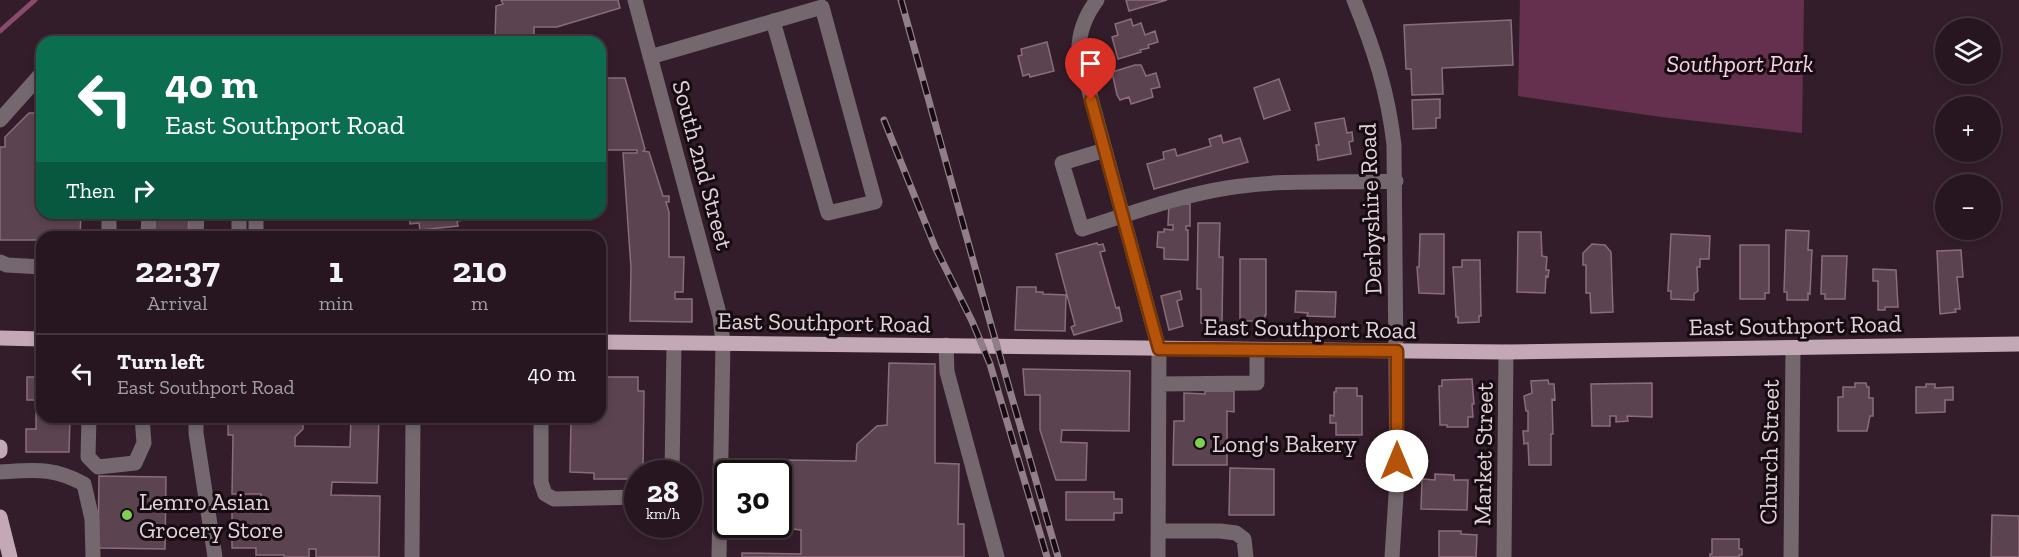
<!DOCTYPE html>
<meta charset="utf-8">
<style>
:root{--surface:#271620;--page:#2f1f29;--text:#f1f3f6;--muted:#a49fa5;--line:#43353e}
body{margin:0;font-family:"Zilla Slab",serif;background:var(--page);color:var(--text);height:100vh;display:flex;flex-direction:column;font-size:22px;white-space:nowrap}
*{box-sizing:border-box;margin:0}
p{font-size:20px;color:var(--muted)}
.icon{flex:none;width:33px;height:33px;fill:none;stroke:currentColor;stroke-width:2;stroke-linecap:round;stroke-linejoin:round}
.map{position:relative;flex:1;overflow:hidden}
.sheet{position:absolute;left:36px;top:231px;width:570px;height:192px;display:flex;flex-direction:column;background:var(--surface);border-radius:18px;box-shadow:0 3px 9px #0003,0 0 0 2px var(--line)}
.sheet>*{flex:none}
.hud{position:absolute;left:36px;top:36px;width:570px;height:183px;border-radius:18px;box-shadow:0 3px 9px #0003,0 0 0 2px var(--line);background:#0b6e4f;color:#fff;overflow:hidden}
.fabs{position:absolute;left:1935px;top:18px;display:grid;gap:12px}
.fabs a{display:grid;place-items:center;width:66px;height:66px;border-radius:50%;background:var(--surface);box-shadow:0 3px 9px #0003,0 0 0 2px var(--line);font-size:30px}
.speed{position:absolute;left:624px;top:460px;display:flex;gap:12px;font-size:30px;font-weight:700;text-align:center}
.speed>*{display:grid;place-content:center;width:78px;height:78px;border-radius:50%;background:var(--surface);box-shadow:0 3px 9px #0003,0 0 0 2px var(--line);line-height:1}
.speed small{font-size:15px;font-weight:400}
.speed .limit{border:3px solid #111;border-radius:9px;background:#fff;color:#111}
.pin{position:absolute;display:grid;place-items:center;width:51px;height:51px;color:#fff;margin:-62px -26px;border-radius:50% 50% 50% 0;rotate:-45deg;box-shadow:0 0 6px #0007}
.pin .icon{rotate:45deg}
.me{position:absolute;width:66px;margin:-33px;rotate:0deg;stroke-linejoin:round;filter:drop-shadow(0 0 4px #0008)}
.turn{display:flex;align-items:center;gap:21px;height:126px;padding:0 30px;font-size:27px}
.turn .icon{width:78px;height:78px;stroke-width:2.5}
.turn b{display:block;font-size:42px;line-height:51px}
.then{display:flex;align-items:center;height:57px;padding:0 30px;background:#0003;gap:12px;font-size:22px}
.eta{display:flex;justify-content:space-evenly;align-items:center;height:102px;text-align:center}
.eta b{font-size:36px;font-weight:800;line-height:42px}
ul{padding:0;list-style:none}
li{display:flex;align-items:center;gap:18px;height:78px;padding:0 30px;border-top:2px solid var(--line)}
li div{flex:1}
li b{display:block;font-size:22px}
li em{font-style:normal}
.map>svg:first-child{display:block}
.green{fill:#64304e}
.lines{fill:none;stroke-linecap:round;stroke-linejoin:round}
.stream{stroke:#894a6d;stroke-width:5}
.building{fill:#5c4350;stroke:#896d7b;stroke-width:1.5}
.minor{stroke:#74676e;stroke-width:15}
.major{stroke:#c3a9b6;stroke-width:15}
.rail-casing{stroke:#917e88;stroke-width:7}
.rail{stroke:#150b10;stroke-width:4.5;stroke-dasharray:14;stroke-linecap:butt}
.route-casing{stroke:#753606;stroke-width:15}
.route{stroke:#b45309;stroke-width:10}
.poi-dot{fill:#7fd052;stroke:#150b10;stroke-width:2}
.labels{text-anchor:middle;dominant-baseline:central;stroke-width:6;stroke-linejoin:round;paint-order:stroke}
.park-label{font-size:24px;font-style:italic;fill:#f9d2e6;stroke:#150b10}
.street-label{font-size:24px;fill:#e2d2da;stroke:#150b10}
.poi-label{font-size:24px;fill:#e2d2da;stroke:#150b10;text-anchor:start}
</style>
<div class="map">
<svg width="2019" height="557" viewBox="0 0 2019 557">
<rect width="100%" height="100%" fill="#341d2a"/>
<!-- green -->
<path class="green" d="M1520,0H1804L1802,133L1661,117L1518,96Z"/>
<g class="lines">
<!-- stream -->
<path class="stream" d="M0,31L35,0"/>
</g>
<!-- building -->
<path class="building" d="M501,0H618L620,8L557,27H534V42H495L496,6L503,4Z
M1126,0H1167L1129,11Z
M1131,19L1133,26L1141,23L1145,35L1155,31L1158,42L1148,45L1149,48L1140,50L1141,52L1118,59L1112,37L1118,35L1115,24Z
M1511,20L1513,65L1442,68L1443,94L1412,95L1411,69H1406L1404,25Z
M1047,42L1054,71L1030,77L1029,74L1023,76L1018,56L1022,55L1021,49Z
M1135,65H1141L1146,76L1156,73L1160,87L1151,89L1153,97L1131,104L1129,97L1120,100L1117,95L1112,72Z
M600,78H625L645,149L643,151L649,152L663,196H669V202H666L669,212V257H684L683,292H675V299H692V322L630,321L631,268L623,153H637V150H600Z
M1279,79L1290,110L1264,119L1254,88Z
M1440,99V118H1436V128L1413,129L1412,100Z
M29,113H42V213H81L80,237H42V240H0V147H5V137Z
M1344,118L1347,133L1352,132L1353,141L1349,142L1351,154L1318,160L1316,145H1319L1315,123Z
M1221,135L1223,143L1240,138L1248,162L1154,189L1147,164L1164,159L1163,152L1175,149L1177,156L1211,146L1209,139Z
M1169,203L1190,204V226H1186V230H1188V260L1164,259V248L1157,247L1158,232H1164V229L1173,230V225H1168Z
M156,213H189L188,237H151Z
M418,213H463L464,220L457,221L458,226L420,230L419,223L410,224L409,215Z
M1198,223H1220L1219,257H1223L1222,323H1201V289H1197Z
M1786,230L1809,231L1808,250H1812L1810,294L1808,293V300H1787V292H1784Z
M1518,232H1541L1542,256L1547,257L1546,270H1549L1548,277L1546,276L1545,293L1517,292Z
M1420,234H1444V294L1419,293L1417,267H1419Z
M1671,234L1710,236L1709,259H1700V267H1697L1698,291L1694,294V300L1671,299V291H1668Z
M1097,243L1098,245L1103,244L1105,251L1100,252L1116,308L1119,307L1122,321L1074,335L1071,327L1075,325L1056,254Z
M1592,244L1605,245L1611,252L1613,312L1591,313L1590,293H1586V265H1583V253Z
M1740,245H1769V293H1765V299H1740Z
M1961,250L1963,277H1957L1960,309H1955L1956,312L1940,314L1937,251Z
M1822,256H1847L1845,299H1825V294H1821Z
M1240,259H1266V315H1265V321H1240Z
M1462,260H1480L1481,316H1479V322L1458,323V317H1456L1453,267H1462Z
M1873,269L1896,270L1898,307H1885V310H1878V281H1873Z
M1017,287H1036V292H1043V294L1066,295L1065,331L1015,330Z
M1180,291L1182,299L1177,301L1183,326L1169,330L1161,296Z
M1296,291L1336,292L1335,317L1307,316L1308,313L1295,312Z
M889,363L935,364V463L959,464L958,524H964V557H742V553L801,554V530L784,528L785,460L856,461L857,444L877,426L887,425Z
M1023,369L1130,371L1129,431L1062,430L1061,442L1087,443L1086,480H1056L1040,430V395H1025Z
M27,377H42V417H70L69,452H26V429H36V400H27Z
M600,377H638V391H644L643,474H638V479H594V473L570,472L571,417H600Z
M1472,379L1474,404H1472L1473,417H1468V427H1447V425H1440L1439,386H1442V380Z
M1548,380L1549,384H1554L1555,400L1552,399L1553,434H1551V465H1529L1528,443L1524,444L1523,431H1528V411H1526L1524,396L1532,393L1531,381Z
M1652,383V417L1627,416L1628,421L1616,422V416H1610V426H1592L1591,384Z
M1855,383H1866L1867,387H1869V398H1873V416H1870L1867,431H1838V397H1843V387H1855Z
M1926,384H1935V388L1953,387V400H1945V412L1916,413V387H1926Z
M1336,388H1357V396H1362V435H1336V423H1330V415L1334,416V392H1336Z
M1205,391H1234V412L1227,411V465H1173L1174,421H1184V393L1205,394Z
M234,417H303V429L295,437V446L350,447L351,417H379L377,483L332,482L331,495L380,496L379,557H316V549H309V557H284V555H256V548H232V502L260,503L261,494H232L233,435H228V423Z
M1230,468L1274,469V515H1229Z
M1435,474L1454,475V480H1468L1467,510L1421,509L1422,479L1435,480Z
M99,476L166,477L165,549L98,548Z
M1066,492H1114V499H1122V513H1114V520H1066Z
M1992,515L2019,516V557H1991Z
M1439,531H1461V534L1477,535L1476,557H1439Z
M1712,539H1739V549H1742V555H1739V557H1710V554H1712Z"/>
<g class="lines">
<!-- minor -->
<path class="minor" d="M635,0L720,317L723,343L719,557
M1097,0C1085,16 1078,33 1079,54L1159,349L1158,557
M1354,0C1374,49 1388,92 1394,145L1397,480L1392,557
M650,57L822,7L875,202L828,213L773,21
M0,120L42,73
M1105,150L1062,163L1082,229C1130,214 1177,196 1227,188C1280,179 1341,183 1396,181
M256,213V237
M109,237V213
M148,237L149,213
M196,237L197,213
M239,237V213
M0,262L7,265L42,267
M946,345L947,372L997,557
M1159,384L1257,383V350
M89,417L88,457L98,467L135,463L144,443L142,417
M196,417V433L215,557
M541,417V482L545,494L554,499L638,497
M0,472C35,470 53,467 84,484L92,519L93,557
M672,474L674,343
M1158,531H1220L1236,533L1244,539L1246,557
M412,557L413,417
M1504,557L1506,352
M1791,557L1793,348"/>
<!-- major -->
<path class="major" d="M0,338L42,339
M600,342L1506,352L2019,344
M0,447V451
M0,517L10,557"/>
<!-- rail casing -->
<g class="rail-casing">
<path id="rail" d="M901,0L991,325L1058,557
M884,120L935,247L972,321L990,364L1047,557"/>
</g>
<!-- rail -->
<use href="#rail" class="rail"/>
</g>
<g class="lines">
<!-- route casing -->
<g class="route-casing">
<path id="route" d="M1091,100L1159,349L1397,351V461"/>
</g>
<!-- route -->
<use href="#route" class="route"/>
</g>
<!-- markers -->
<g class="poi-dot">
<circle cx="1200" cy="443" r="6"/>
<circle cx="127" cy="515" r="6"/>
</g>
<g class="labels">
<!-- park labels -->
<g class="park-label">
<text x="1740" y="63">Southport Park</text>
</g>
<!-- street labels -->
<g class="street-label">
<text transform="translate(703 165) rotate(75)">South 2nd Street</text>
<text transform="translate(1370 209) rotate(-92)">Derbyshire Road</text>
<text transform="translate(824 322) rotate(1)">East Southport Road</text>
<text transform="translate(1795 325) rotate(-1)">East Southport Road</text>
<text transform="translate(1310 328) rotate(1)">East Southport Road</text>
<text transform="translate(1769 452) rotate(-89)">Church Street</text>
<text transform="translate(1483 454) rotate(-89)">Market Street</text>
</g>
<!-- poi labels -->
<g class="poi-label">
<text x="1212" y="443">Long's Bakery</text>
<text x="139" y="501">Lemro Asian<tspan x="139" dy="28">Grocery Store</tspan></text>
</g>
</g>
</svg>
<div class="fabs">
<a><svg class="icon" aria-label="layers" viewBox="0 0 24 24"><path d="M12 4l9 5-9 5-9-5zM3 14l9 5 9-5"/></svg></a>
<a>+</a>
<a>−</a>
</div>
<div class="speed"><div>28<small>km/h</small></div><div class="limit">30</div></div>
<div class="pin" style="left:1091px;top:100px;background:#d93025"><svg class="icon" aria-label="arrive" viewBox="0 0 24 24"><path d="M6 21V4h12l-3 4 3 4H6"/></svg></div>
<svg class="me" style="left:1397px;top:461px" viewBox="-20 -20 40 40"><circle r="19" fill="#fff"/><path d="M0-13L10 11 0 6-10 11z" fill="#b45309"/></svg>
<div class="hud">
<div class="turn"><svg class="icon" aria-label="left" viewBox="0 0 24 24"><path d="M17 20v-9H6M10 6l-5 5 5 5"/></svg><div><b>40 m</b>East Southport Road</div></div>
<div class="then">Then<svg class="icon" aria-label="right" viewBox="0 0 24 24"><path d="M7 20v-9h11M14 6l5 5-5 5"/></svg></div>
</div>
<section class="sheet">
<div class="eta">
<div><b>22:37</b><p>Arrival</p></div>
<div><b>1</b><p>min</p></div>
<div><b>210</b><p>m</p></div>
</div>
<ul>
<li><svg class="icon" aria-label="left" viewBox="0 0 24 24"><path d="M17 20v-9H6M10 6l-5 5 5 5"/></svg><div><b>Turn left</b><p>East Southport Road</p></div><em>40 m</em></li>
</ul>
</section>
</div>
